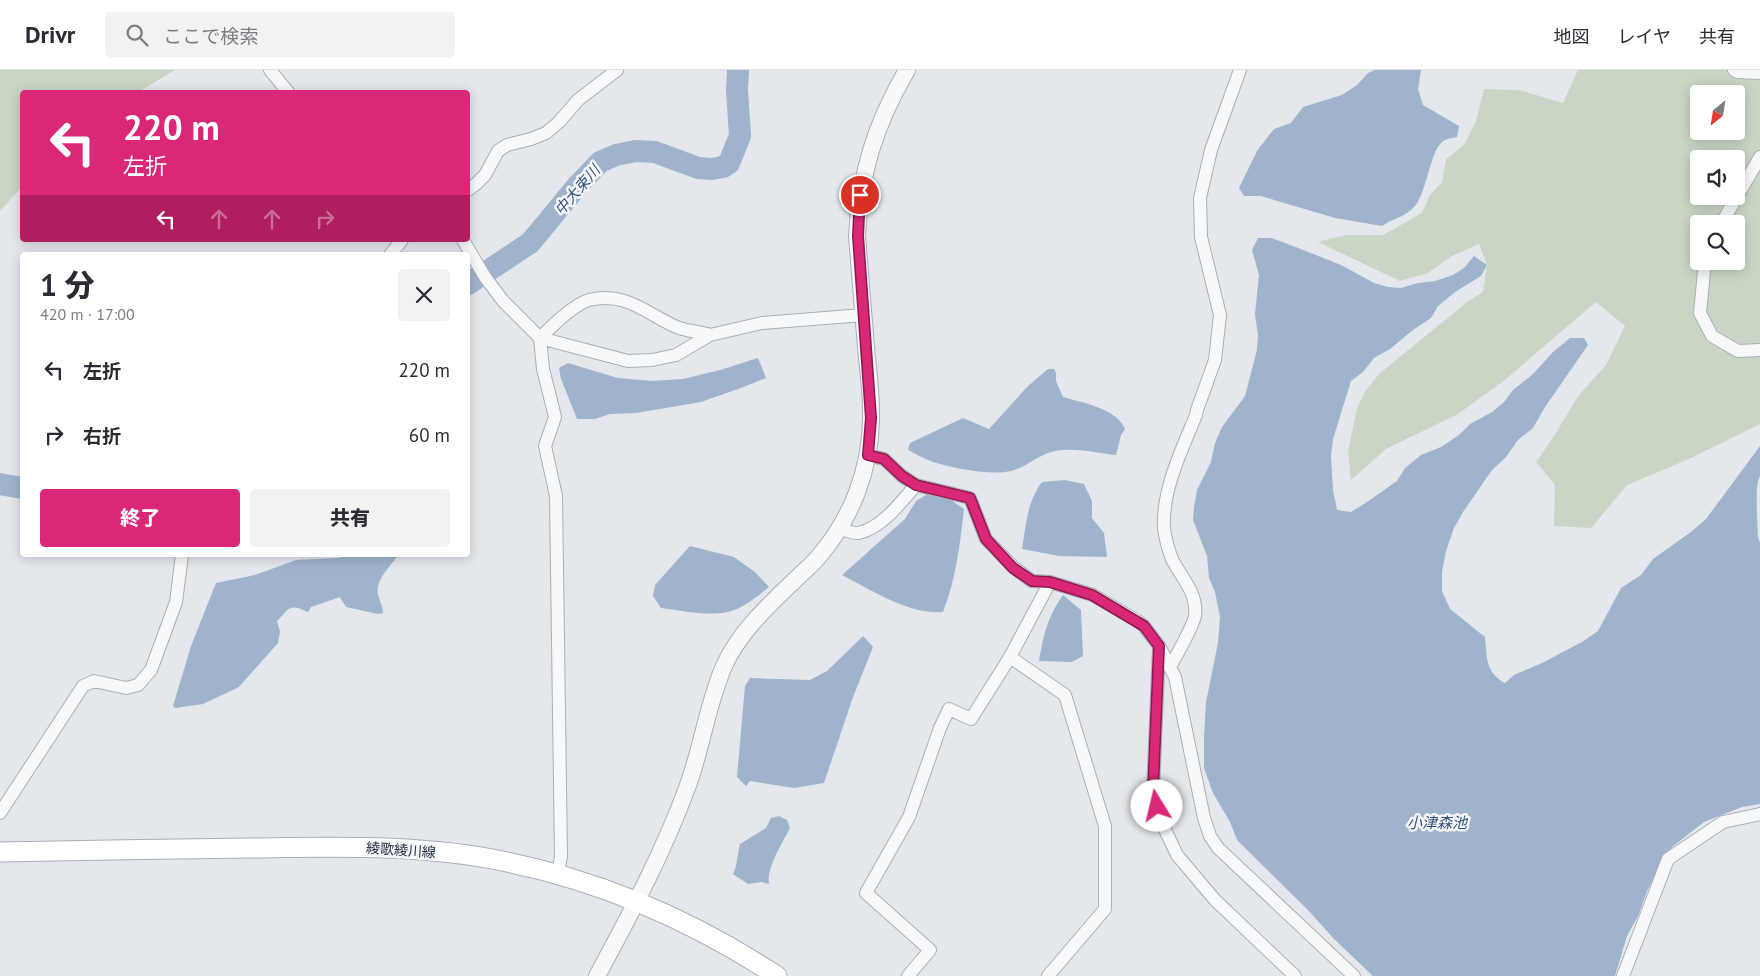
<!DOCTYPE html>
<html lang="ja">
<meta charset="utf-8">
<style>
:root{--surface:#fff;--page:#f2f2f3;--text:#2b2b33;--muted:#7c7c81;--line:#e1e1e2;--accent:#db2777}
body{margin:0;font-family:"PT Sans","Noto Sans JP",sans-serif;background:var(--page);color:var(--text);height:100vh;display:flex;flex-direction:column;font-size:19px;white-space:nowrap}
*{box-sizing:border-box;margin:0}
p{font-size:16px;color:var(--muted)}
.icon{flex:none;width:28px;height:28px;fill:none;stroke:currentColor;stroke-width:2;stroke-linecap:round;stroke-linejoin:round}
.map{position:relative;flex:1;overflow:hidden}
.drawer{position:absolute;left:20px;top:182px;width:450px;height:305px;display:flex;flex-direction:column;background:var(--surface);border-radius:5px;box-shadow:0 2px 12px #0003}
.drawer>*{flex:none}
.banner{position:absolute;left:20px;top:20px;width:450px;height:152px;border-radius:5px;box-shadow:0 2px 12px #0003;background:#db2777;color:#fff;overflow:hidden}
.needle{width:32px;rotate:210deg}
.fabs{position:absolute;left:1690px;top:15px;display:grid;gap:10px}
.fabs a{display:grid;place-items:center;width:55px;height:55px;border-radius:5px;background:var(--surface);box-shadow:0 2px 12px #0003;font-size:25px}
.pin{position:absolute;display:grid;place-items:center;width:42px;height:42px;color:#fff;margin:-21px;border:2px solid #fff;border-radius:50%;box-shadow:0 1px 5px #0007}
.me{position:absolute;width:55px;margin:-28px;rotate:351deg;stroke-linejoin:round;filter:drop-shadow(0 0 4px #0008)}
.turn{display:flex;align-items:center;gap:18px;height:105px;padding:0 20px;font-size:22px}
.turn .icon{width:65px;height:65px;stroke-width:2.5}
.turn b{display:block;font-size:35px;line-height:42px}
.lanes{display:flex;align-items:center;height:48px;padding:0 20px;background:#0003;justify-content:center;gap:25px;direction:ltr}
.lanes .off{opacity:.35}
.round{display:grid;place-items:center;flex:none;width:52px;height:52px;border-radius:5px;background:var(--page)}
.overview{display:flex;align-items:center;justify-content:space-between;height:85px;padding:0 20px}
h1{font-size:30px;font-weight:800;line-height:38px}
.cta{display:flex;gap:10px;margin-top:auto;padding:10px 20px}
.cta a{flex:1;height:58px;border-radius:5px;background:var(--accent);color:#fff;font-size:20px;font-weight:800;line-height:58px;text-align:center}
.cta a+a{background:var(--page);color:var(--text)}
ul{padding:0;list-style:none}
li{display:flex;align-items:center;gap:15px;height:65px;padding:0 20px}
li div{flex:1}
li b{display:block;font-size:19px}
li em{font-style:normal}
header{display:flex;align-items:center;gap:30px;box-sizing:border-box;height:70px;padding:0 25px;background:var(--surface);border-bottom:1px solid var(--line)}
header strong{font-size:24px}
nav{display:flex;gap:28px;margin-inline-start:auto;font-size:18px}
.search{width:350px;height:45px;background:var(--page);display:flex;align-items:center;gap:12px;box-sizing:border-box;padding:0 18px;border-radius:5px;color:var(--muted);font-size:19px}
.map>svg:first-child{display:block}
.green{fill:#c9d6c5;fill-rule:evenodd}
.water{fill:#9fb4cc}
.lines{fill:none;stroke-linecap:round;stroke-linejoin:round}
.river{stroke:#9fb4cc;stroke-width:22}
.minor-casing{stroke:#a9aeb7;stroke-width:14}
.tertiary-casing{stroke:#a9aeb7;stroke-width:18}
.secondary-casing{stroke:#a9aeb7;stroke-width:21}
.minor{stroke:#f7f8fa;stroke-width:12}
.tertiary{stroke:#f7f8fa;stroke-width:16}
.secondary{stroke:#fff;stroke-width:19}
.route-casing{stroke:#8e194d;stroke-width:12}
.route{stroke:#db2777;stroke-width:9}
.labels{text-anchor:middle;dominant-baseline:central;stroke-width:5;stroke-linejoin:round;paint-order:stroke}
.street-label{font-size:14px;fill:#2b3445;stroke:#f4f6f9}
.water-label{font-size:15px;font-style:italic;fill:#34527a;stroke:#f4f6f9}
</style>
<header>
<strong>Drivr</strong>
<div class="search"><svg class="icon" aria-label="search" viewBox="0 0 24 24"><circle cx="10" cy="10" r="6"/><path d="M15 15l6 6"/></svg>ここで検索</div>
<nav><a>地図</a><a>レイヤ</a><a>共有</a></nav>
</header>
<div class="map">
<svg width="1760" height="906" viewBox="0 0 1760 906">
<rect width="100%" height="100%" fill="#e4e7ec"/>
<!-- green -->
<path class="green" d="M0,0H175L138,22H22V117L0,141Z
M1578,0H1760V354L1691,388L1627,415L1591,458L1554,456L1555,415L1536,392L1554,366L1578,326L1606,295L1625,256L1596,232L1506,309L1458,344L1386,379L1351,410L1348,382L1357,338L1366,320L1379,304L1467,232L1483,222L1487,195L1479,174L1452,186L1428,203L1400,211L1318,172L1346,165H1383L1422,143L1430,125L1442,112L1446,89L1464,75L1476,51L1484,19L1519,20L1563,33ZM1699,24H1736V61H1699ZM1699,89H1736V126H1699ZM1699,154H1736V191H1699Z"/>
<!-- water -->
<path class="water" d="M1375,0H1421L1418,19L1423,35L1459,56L1457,67C1453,68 1449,68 1445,70C1430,77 1428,120 1415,136C1407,146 1392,149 1382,156L1335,148L1261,126H1244L1239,118L1257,81L1274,59L1291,53L1303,37L1342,25L1357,15L1368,3Z
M1258,168H1271L1288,174L1341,195L1374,213L1388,217L1401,218L1418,213L1435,211L1453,205L1464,198L1474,186L1487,195L1481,206L1455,222L1438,236L1431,248L1413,260L1390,279L1374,288L1363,302L1351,311L1333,369L1331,386L1333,420L1337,440L1351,442L1367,432L1397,411L1405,398L1421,385L1441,377L1459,365L1470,354L1492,342L1504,332L1513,320L1533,304L1553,282L1570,268H1584L1588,275L1545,337L1533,358L1518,370L1506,387L1492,400L1463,442L1454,458L1446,481L1442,502V521L1450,539L1485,567C1487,587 1485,602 1505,613L1514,605L1542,593L1582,572L1598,561L1621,518L1641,505L1653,489L1691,462L1706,449L1760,376V406C1754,414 1758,456 1758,468L1760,473V734L1742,737L1704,752L1672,777L1648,819L1638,846L1627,866L1615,906H1373L1334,869L1309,841L1237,770L1230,752L1213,723L1204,698V667L1206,632L1218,573L1220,547L1215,522L1209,508L1207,486L1193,450L1194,437L1197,420L1211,392L1215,373L1222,357L1245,326L1257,280L1258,266L1255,244L1259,205L1252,180Z
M758,288L766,308L741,318L701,332L636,343L610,344L595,349H577L561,309L559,298L568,293L618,308L652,311L683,309L720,300Z
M1048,299H1054L1056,303V311L1063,327C1083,333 1116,338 1125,359L1121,365L1116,385C1097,383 1074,377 1055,381C1040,384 1030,394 1017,399C996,408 954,398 933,392C925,389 916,384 908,380L910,373L963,348L989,359L1027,317Z
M1065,410L1084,414L1092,431V448L1104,463L1107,487L1059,486L1022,479C1026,455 1027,432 1042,412Z
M929,423L945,426L964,439C960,474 956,509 943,542C910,545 871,520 842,505L905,449L916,431Z
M690,476L734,487L755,502L769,517C760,524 752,531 743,536C719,550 686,541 661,538L653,526L655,515Z
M350,485H398C391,496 375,510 378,524C379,531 383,535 383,543L378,544L346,537L340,527L311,537L308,542C288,533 290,538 277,551L280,562L278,573L239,617L203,634L175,638L173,636L191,576L216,513L255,505L296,490L338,488Z
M1063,525L1081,540L1083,586L1072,592L1039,591C1044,564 1047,548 1063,525Z
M863,566L873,577L853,627L824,713L794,718L750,711L746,716L737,707L745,616L750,608L810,610L827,601Z
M779,746L787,750L790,758C783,772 766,798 769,814L761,812L748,814L733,804C738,795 737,784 740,774L766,758L771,748Z"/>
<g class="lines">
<!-- river -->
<path class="river" d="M468,214L530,173L578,115L600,92L616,85L635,81L655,82L698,98L712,99L723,97L729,93L740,66L737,20L738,0
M0,414L22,418"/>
<!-- minor casing -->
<g class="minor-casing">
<path id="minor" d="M270,0L288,22
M1734,0L1737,2L1760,3
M468,120L476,114L485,105L498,81L507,75L531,69L546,63L559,52L578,30L617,0
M1721,154L1760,87
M463,170L485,207L503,231L540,268L628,291L652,290L676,285L710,265L762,253L863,245
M390,185L402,170
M1705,191L1700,243L1712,266L1738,281L1760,280
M540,268L543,299L555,347L545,376L556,426L561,786L558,804
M540,268C551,257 574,234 589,230C628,221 647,245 679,258C689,261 700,262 710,265
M868,385L884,389L902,406L916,415
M840,459C846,460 854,464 859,463C883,457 901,432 916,415L970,428L986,469L1013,497L1032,511L1050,512L1093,525L1136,550L1144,556L1159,576L1175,607L1204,748L1210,766L1218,778L1354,906
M1159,578L1153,721L1161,751L1177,785L1215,830L1295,906
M1010,587L1065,625L1105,756V839L1048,906
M1170,597C1177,584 1192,559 1195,546C1198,524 1182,508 1173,491C1169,483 1165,467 1164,458C1162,419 1182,380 1196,345L1197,340L1215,290L1220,245L1201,167L1200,128L1211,80L1240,0
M0,743L83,616L94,611L126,618L138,615L151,600L176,532L182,485
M908,906L930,880L866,823L909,747L940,658L949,639L971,649L1010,587L1050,512
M1623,906L1668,789L1723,752L1760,744"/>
</g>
<!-- tertiary casing -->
<g class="tertiary-casing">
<path id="tertiary" d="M597,906C630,845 663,783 687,718C702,678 707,635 724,596C740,561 769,535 797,508C804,501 813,494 820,485C852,447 870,400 871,350C872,326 868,301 866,277C863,240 860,203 857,166C860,103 875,55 907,0"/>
</g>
<!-- secondary casing -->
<g class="secondary-casing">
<path id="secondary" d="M0,782C83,780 167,779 250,778C336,777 423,774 507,792C604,812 695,852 777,906"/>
</g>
<!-- minor -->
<use href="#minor" class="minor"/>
<!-- tertiary -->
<use href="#tertiary" class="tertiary"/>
<!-- secondary -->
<use href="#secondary" class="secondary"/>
</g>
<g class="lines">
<!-- route casing -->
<g class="route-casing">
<path id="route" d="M860,125L858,166L871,348L868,385L884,389L902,406L916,415L970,428L986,469L1013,498L1032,511L1050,512L1092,525L1144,556L1159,576L1153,721L1157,736"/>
</g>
<!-- route -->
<use href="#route" class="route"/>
</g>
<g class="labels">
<!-- street labels -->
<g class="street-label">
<text transform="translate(401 780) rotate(4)">綾歌綾川線</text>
</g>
<!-- water labels -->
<g class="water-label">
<text transform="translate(577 120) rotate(-49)">中大束川</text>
<text x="1437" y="752">小津森池</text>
</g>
</g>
</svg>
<div class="fabs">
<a><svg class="needle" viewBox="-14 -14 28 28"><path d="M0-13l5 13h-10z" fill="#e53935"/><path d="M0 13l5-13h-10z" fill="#7c7c81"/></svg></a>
<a><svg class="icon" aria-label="sound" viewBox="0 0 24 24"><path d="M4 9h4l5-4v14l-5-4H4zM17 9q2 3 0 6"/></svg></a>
<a><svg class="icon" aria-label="search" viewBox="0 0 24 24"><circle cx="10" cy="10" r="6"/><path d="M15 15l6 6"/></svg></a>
</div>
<div class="pin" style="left:860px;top:125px;background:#d93025"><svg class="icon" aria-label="arrive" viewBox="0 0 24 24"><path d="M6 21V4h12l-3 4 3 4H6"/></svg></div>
<svg class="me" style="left:1157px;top:736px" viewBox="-20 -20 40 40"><circle r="19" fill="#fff"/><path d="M0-13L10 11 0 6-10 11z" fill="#db2777"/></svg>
<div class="banner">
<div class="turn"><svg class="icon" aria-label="left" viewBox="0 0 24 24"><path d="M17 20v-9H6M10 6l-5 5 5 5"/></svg><div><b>220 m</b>左折</div></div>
<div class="lanes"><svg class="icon" aria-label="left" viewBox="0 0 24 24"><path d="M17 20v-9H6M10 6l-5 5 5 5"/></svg><svg class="icon off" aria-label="ahead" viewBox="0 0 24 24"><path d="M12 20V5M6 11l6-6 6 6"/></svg><svg class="icon off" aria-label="ahead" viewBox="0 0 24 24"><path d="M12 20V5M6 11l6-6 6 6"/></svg><svg class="icon off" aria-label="right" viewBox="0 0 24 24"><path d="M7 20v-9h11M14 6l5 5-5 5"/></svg></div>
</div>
<section class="drawer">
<div class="overview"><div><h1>1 分</h1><p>420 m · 17:00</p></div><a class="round"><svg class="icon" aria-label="close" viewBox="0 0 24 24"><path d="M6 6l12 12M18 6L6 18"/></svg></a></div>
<ul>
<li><svg class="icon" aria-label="left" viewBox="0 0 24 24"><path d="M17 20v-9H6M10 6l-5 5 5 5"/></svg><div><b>左折</b></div><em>220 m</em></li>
<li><svg class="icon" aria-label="right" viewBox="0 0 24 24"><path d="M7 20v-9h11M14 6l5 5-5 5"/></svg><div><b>右折</b></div><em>60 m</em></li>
</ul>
<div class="cta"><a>終了</a><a>共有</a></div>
</section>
</div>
